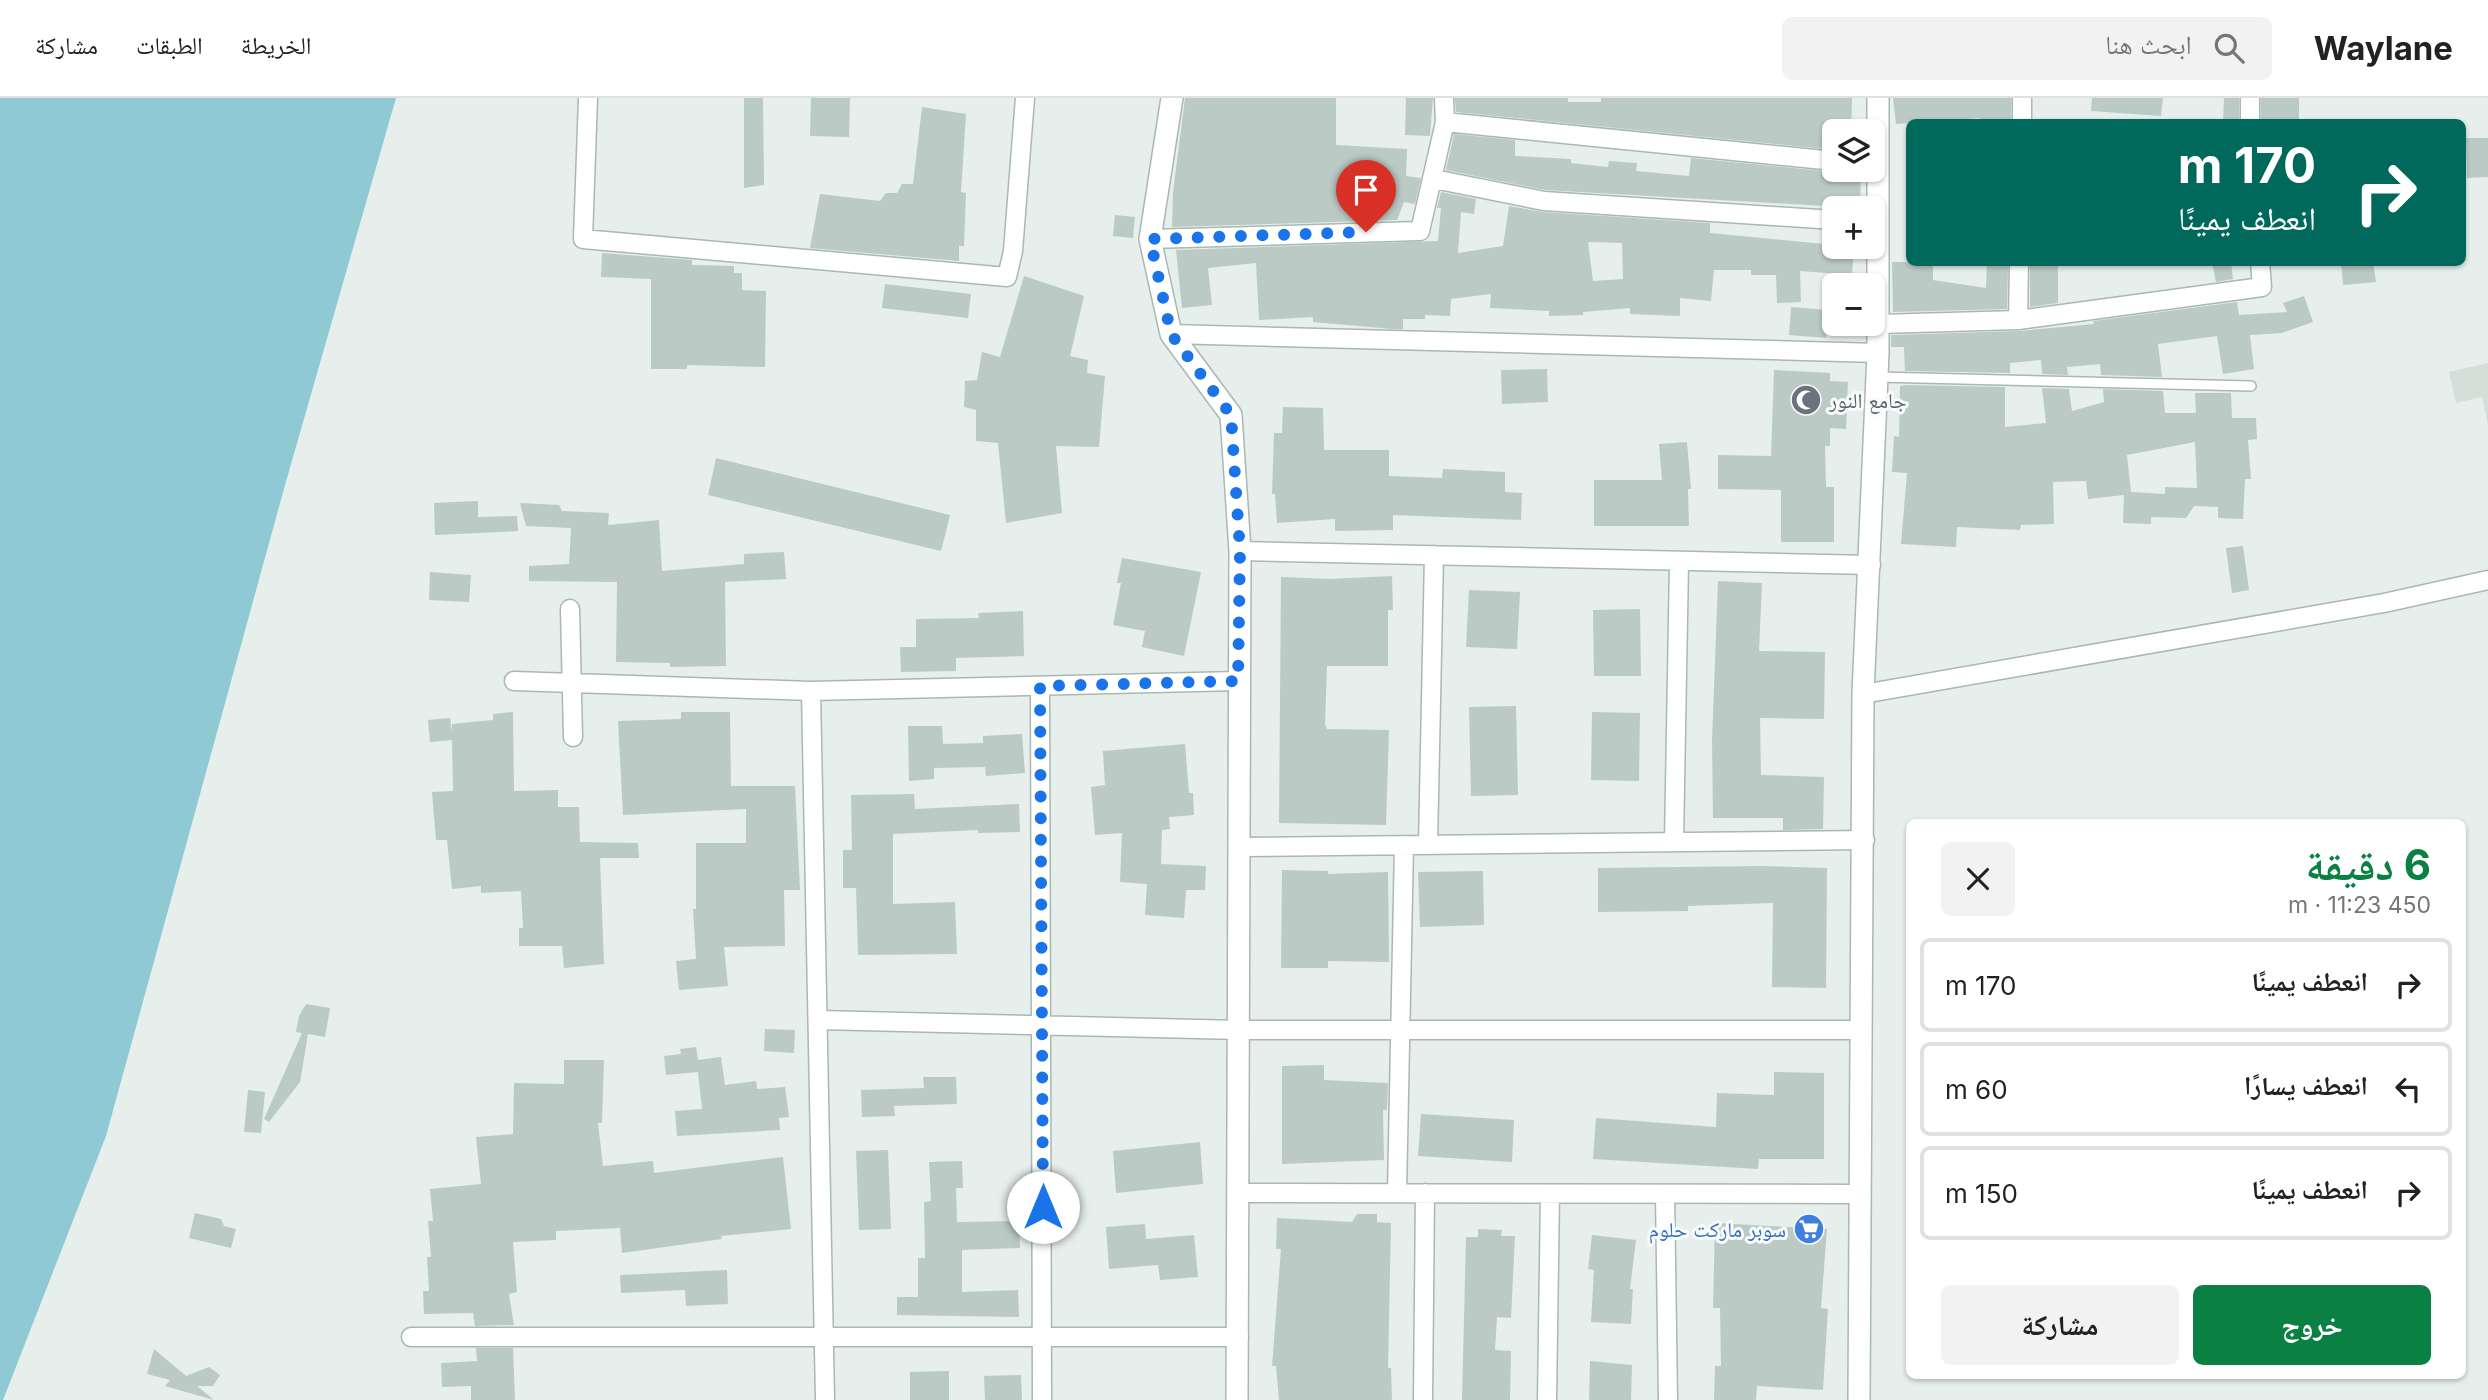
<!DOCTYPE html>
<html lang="ar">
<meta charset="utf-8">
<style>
:root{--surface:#fff;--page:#f2f2f2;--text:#222;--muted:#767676;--line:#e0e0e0;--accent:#0b8043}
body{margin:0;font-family:Inter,"Noto Naskh Arabic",sans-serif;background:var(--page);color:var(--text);direction:rtl;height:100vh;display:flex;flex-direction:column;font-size:26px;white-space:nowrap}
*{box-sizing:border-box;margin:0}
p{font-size:23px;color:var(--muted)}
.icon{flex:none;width:38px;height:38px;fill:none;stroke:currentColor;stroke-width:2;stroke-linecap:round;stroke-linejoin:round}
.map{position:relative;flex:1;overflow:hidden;direction:ltr}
.sheet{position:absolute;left:1906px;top:721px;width:560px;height:560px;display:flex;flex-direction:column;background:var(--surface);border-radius:10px;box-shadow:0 2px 5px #0004;direction:rtl}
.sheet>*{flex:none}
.hud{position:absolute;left:1906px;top:21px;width:560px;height:147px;border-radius:10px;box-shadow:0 2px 5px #0004;direction:rtl;background:#00695c;color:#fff;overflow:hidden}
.tools{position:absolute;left:1822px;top:21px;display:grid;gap:14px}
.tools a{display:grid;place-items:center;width:63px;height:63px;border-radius:10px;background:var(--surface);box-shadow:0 2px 5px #0004;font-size:35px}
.pin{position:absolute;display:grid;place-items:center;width:60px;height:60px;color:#fff;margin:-72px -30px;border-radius:50% 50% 50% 0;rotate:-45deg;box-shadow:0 0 7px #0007}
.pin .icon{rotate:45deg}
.me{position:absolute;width:77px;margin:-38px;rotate:0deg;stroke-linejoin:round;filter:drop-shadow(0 0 5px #0008)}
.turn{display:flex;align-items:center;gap:24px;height:147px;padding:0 35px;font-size:32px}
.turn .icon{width:91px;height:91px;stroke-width:2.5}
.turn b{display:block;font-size:49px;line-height:60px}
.round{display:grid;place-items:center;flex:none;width:74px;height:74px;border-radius:10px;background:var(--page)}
.summary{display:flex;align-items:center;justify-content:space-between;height:119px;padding:0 35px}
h1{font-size:42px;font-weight:700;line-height:52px;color:var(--accent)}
.cta{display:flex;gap:14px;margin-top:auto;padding:14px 35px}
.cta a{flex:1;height:80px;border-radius:10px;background:var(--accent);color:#fff;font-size:28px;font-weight:700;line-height:80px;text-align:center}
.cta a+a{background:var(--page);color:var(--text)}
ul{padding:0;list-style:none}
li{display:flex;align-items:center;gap:21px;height:94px;margin:0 14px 10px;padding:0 21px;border:4px solid var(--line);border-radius:10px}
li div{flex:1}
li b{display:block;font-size:26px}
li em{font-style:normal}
header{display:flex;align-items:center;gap:42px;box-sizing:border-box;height:98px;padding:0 35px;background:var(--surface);border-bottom:2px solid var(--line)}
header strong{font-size:33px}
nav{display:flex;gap:38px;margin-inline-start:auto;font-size:24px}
.search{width:490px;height:63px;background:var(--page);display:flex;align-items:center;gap:18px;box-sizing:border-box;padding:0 24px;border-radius:10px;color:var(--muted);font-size:26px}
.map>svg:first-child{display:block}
.built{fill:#d4dfda}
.water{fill:#8ec9d4}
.building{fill:#bbcac4;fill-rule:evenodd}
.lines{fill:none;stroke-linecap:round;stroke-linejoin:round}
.service-casing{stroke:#a8b8b2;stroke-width:12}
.minor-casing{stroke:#a8b8b2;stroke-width:21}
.tertiary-casing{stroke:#a8b8b2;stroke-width:24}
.service{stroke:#fff;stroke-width:9}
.minor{stroke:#fff;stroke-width:18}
.tertiary{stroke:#fff;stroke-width:21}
.route{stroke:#1a73e8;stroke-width:12;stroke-dasharray:0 21.6}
.labels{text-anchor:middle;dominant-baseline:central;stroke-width:6;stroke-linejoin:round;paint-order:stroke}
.worship-label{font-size:21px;fill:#5b616d;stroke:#f7fbf9;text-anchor:start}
.shop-label{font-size:21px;fill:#366cbe;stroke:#f7fbf9;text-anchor:end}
</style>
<header>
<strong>Waylane</strong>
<div class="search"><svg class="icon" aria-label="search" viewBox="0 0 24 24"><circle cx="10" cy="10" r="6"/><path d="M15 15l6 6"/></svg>ابحث هنا</div>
<nav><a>الخريطة</a><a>الطبقات</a><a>مشاركة</a></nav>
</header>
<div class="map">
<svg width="2488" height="1302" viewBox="0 0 2488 1302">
<rect width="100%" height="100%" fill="#e6efeb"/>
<!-- built -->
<path class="built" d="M2488,265V327L2482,299L2456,305L2449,274Z"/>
<!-- water -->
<path class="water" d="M0,0H396L285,387L106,1038L3,1302H0Z"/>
<!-- building -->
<path class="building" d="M744,0H763L764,87L744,90Z
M811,0H850L849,39L810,38Z
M1185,0H1336V47L1407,51L1406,78L1421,80L1415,106L1404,104L1397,122L1172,129L1173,94Z
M1406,0H1433L1430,38L1405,37Z
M1455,0H1568V4H1601V0H1852L1851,33H1834V52L1456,14Z
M1893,0H2011V24H1980V20L1896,26Z
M2092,0H2163L2161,18L2091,13Z
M2224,0H2239V24H2223Z
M2261,0H2299V24H2261Z
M922,9L966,16L961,94L966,95L964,148H959V163L810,150L820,96L880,103L886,95H897L902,86H913Z
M1454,36L1515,42V58L1571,61V65L1608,69L1609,63L1637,65L1636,73L1689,78L1691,60L1833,74L1861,72L1860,110L1545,92L1446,72Z
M2466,40H2488V79L2467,80Z
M1441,94L1476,101L1474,116L1461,114L1458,155L1503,148L1509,108L1543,114L1710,125V135L1854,149L1852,177L1800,173L1801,204L1777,205L1776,177H1751V172H1714L1711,203L1680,200V218L1630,216V210L1583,214V217L1549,218V213L1490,210L1491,196L1451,201L1450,218L1425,217V221H1403V231H1392L1313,224V219L1259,222L1256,165L1208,170L1212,207L1182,210L1176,152L1438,143L1441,110H1437ZM1588,144L1622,145L1623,181L1593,183Z
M1115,117L1135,119L1133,140L1113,138Z
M602,155L692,162V167L734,168V175H742V192L766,193L765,269L687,267V271H651V181L601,179Z
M1892,164H1933V182L1986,190L1987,166L2008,168L2007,211L1893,214Z
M2030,164H2058V205L2030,209Z
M2212,164H2231L2233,181L2216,184Z
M2341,164H2373L2376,184L2343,187Z
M1024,178L1084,198L1070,258L1088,262L1087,275L1105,278L1099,349L1056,348L1062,415L1006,425L998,345L976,343V312L964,309L965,283L977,282L982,254L1000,259Z
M885,186L971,196L968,220L882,210Z
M2304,198L2313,224L2282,235L2250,237L2254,271L2223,276L2217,238L2158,246L2162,279L2101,277L2100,266L2067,269L2068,277L2042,276L2041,262L2010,265V275L1905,273L1904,249H1891V237L2019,233L2094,226L2093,223L2237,204L2239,217L2287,214L2283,205Z
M1791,209L1828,212L1826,240L1789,237Z
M1547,271L1548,304L1502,306L1501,272Z
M1774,272L1830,275V283L1848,284L1846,331L1830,330V348H1825L1826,389H1834V444H1781V392L1718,391V357L1771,358Z
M1906,287L2005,289V329L2046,325L2042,290L2069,291L2072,313L2104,304L2103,291L2163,293L2165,315H2196L2195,295H2231L2232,320H2256L2257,341L2248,342L2251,381H2245L2243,421L2218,420V409L2194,408L2186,420L2151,419V426L2123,425L2124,397L2088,401L2086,383L2053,384L2054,426L2021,427L2020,432L1957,429L1956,449L1901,446L1907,375L1892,374L1894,338L1899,339L1900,288ZM2195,344L2197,390L2165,389V396L2131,394L2127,357Z
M1283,309L1323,310L1324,352H1389V378L1442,380L1443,371L1505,374V394L1522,395L1521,422L1393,417V432L1335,433V421L1277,425L1275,396H1272L1274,335H1282Z
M1687,344L1691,391H1688L1689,428H1594V382H1662L1659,346Z
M716,360L950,417L941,453L708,397Z
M478,403V419L517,418L518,433L435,437L434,405Z
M520,405L559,407L562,413L609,415L608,427L659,422L662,473L744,466V456L784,454L786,481L725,484L726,568L670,569V565L616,564L617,484L529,483V468L569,466L571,430L526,428Z
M2243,448L2249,492L2232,495L2226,450Z
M1122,460L1201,474L1184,558L1142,549L1145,533L1113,527L1121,485H1117Z
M430,474L471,477L469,504L429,502Z
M1392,478L1393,512H1388V568H1327L1325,627L1327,631L1389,632L1386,727L1279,725L1281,479L1330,481Z
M1718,483L1762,485L1759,553L1825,554L1824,621L1760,620L1761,677L1824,679L1823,731L1783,732V720H1713L1712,643Z
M1469,492L1520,494L1517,551L1466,549Z
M1640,511L1641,578H1594L1593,512Z
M1023,513L1024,558L956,560V573L901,574L900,549H916V521L979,520L978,515Z
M1516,608L1518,697L1471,698L1469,609Z
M513,614L514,693L558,692V709H579L580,744L638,745L639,760H600L604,866L564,870L562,848H519V830H523L521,793L481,795V788L452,791L447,742H436L432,694L453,693L452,642L430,644L428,622L450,620L452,635V626L493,622V616Z
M681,614H730L731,688H795L800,792H784L785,848L724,849L728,888L679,892L676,863L696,861L693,811H696V745H746V711L623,717L618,623L681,621Z
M1592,614L1640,615L1639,683L1591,682Z
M908,628H942L943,646L983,645V638L1022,636L1025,675L986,678L985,669L934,670V681L909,683Z
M1185,646L1189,695H1193L1194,717L1169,719L1170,731L1162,732L1161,766L1206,768L1205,792H1186L1184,820L1145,817L1147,786L1120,784L1122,735L1095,737L1091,689L1105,687L1103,653Z
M914,696L915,711L1019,706L1020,734L978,735V732L893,736V806L955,804L957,856L858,857L856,790H843V752H852L851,697Z
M1762,768L1827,770L1826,890L1772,889L1773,805L1688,808V813L1598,814V770Z
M1282,772L1328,773V776L1388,774L1389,864L1328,863V870H1281Z
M1483,773L1484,827L1420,829L1418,774Z
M306,906L330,910L325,939L308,936L300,984L269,1024L264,1021L302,935L296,934L299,918Z
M765,931L795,932L794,955L764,953Z
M696,949L698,962L721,959L725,987L756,983L757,991L785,989L789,1019L779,1020L780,1032L677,1038L675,1013L702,1011L698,974L666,977L664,958L681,956L680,951Z
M564,962H604L602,1025H598L603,1068L653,1063L654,1075L783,1059L791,1131L721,1138L722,1141L622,1155L620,1130L556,1133V1142L513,1144L517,1194L509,1196L514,1227L475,1228L473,1215L424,1216L423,1193H429L427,1159H431L428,1123H433L430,1091L481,1086L476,1039L513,1036L514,985L564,986Z
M1324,967V982L1388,985L1387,1012H1383L1384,1062L1282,1066V968Z
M1774,974L1824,975V1061H1759L1758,1071L1593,1061L1596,1020L1716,1029L1717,995L1774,997Z
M923,979H956L957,1006L894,1008L895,1018L862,1019L861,992L924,990Z
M248,992L265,994L261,1035L244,1034Z
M1421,1016L1514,1022L1512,1064L1418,1058Z
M1200,1044L1203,1086L1116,1095L1113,1053Z
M888,1052L891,1131L859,1132L856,1053Z
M962,1063L963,1090H956L957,1124L1019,1123L1020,1150L962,1152V1194L1018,1192L1019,1219L897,1217V1199H918V1160H925L924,1104L931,1103L929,1064Z
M195,1115L221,1121L224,1128L236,1131L231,1150L189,1140Z
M1357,1116H1377V1124L1391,1125L1388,1270H1391L1392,1302H1279L1276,1268H1272L1281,1151H1276L1277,1120L1352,1124Z
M1715,1125L1827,1131L1821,1210L1828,1211L1823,1292L1757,1288L1756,1302H1714L1715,1268H1721L1720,1210H1713Z
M1145,1126L1146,1141L1194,1137L1198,1179L1160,1182L1158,1167L1109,1171L1106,1129Z
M1478,1131L1502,1132L1501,1138H1515L1511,1220L1497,1219L1495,1252L1511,1253L1510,1302H1462L1466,1139H1478Z
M1592,1137L1636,1142L1630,1191H1633L1631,1226L1591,1224L1594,1172L1588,1171Z
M727,1172L728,1206L686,1208L685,1192L621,1195L620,1177Z
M476,1250H513L515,1302H471V1288L442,1289L441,1265L477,1263Z
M154,1251L186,1278L209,1269L220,1277L213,1288H197L214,1302L165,1288L170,1282L147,1276Z
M1590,1263L1632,1267L1631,1302H1589Z
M949,1273V1302H910V1274Z
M1021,1277L1022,1302H985L984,1278Z"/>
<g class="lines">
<!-- service casing -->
<g class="service-casing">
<path id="service" d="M1878,279L2251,288"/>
</g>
<!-- minor casing -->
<g class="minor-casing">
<path id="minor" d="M588,0L583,141L1007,179L1013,153L1025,0
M2250,0V24
M1445,24L1834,63
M2022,24V0
M1434,81L1544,103L1834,122
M1150,141L1420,133L1445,24L1444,0
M2018,222L2019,164
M1879,226L2018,222L2262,189L2260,164
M1171,236L1878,255
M1240,453L1871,467
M570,511L573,639
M514,583L811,593L1238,583
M1040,588L1042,1302
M811,593L825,1302
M1863,596L2384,505L2488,482
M1674,744L1679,465
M1428,747L1434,457
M1241,749L1865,742
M819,922L1240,932H1861
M1239,1095L1859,1096
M1397,1095L1404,747
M1665,1096L1668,1302
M411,1239H1239
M1423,1302L1425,1095
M1547,1302L1550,1096"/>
</g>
<!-- tertiary casing -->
<g class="tertiary-casing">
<path id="tertiary" d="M1172,0L1150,141L1171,236L1231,317L1240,453L1237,1302
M1859,1302L1863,596L1878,255V0"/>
</g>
<!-- service -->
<use href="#service" class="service"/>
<!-- minor -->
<use href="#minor" class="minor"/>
<!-- tertiary -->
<use href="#tertiary" class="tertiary"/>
</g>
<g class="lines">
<!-- route -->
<path class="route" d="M1043,1109L1040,588L1238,583L1240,453L1231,317L1171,236L1150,141L1366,134"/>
</g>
<!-- icons -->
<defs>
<g id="mosque-disc" transform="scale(1.575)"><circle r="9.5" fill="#6b7280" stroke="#f7fbf9"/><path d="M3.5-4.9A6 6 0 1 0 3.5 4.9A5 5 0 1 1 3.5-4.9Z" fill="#fff"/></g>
<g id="supermarket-disc" transform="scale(1.575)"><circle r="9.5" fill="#3f7fe0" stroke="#f7fbf9"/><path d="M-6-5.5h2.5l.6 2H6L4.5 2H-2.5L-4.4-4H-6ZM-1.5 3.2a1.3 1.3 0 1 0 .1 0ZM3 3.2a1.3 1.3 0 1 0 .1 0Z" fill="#fff"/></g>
</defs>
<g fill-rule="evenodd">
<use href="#mosque-disc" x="1806" y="302"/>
<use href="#supermarket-disc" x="1809" y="1131"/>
</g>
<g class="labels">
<!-- worship labels -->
<g class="worship-label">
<text x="1829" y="302">جامع النور</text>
</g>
<!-- shop labels -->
<g class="shop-label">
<text x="1786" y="1131">سوبر ماركت حلوم</text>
</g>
</g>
</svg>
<div class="tools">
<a><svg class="icon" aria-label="layers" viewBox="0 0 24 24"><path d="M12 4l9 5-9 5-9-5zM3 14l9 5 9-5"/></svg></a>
<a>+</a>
<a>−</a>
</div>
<div class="pin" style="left:1366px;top:134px;background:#d93025"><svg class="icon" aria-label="arrive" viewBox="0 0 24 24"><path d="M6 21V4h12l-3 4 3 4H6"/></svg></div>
<svg class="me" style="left:1043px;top:1109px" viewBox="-20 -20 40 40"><circle r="19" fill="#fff"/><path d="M0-13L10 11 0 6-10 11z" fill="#1a73e8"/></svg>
<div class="hud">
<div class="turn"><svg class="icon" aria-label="right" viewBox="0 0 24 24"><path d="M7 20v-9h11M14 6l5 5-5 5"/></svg><div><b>170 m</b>انعطف يمينًا</div></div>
</div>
<section class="sheet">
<div class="summary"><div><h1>6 دقيقة</h1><p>450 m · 11:23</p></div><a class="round"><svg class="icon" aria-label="close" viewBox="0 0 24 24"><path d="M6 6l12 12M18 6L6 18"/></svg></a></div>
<ul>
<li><svg class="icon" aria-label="right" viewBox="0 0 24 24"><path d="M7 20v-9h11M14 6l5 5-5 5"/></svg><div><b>انعطف يمينًا</b></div><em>170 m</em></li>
<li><svg class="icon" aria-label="left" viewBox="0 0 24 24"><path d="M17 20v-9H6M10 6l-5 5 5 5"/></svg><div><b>انعطف يسارًا</b></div><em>60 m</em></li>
<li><svg class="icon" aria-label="right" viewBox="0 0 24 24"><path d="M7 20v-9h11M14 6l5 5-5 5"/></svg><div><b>انعطف يمينًا</b></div><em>150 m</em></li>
</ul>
<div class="cta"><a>خروج</a><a>مشاركة</a></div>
</section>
</div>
